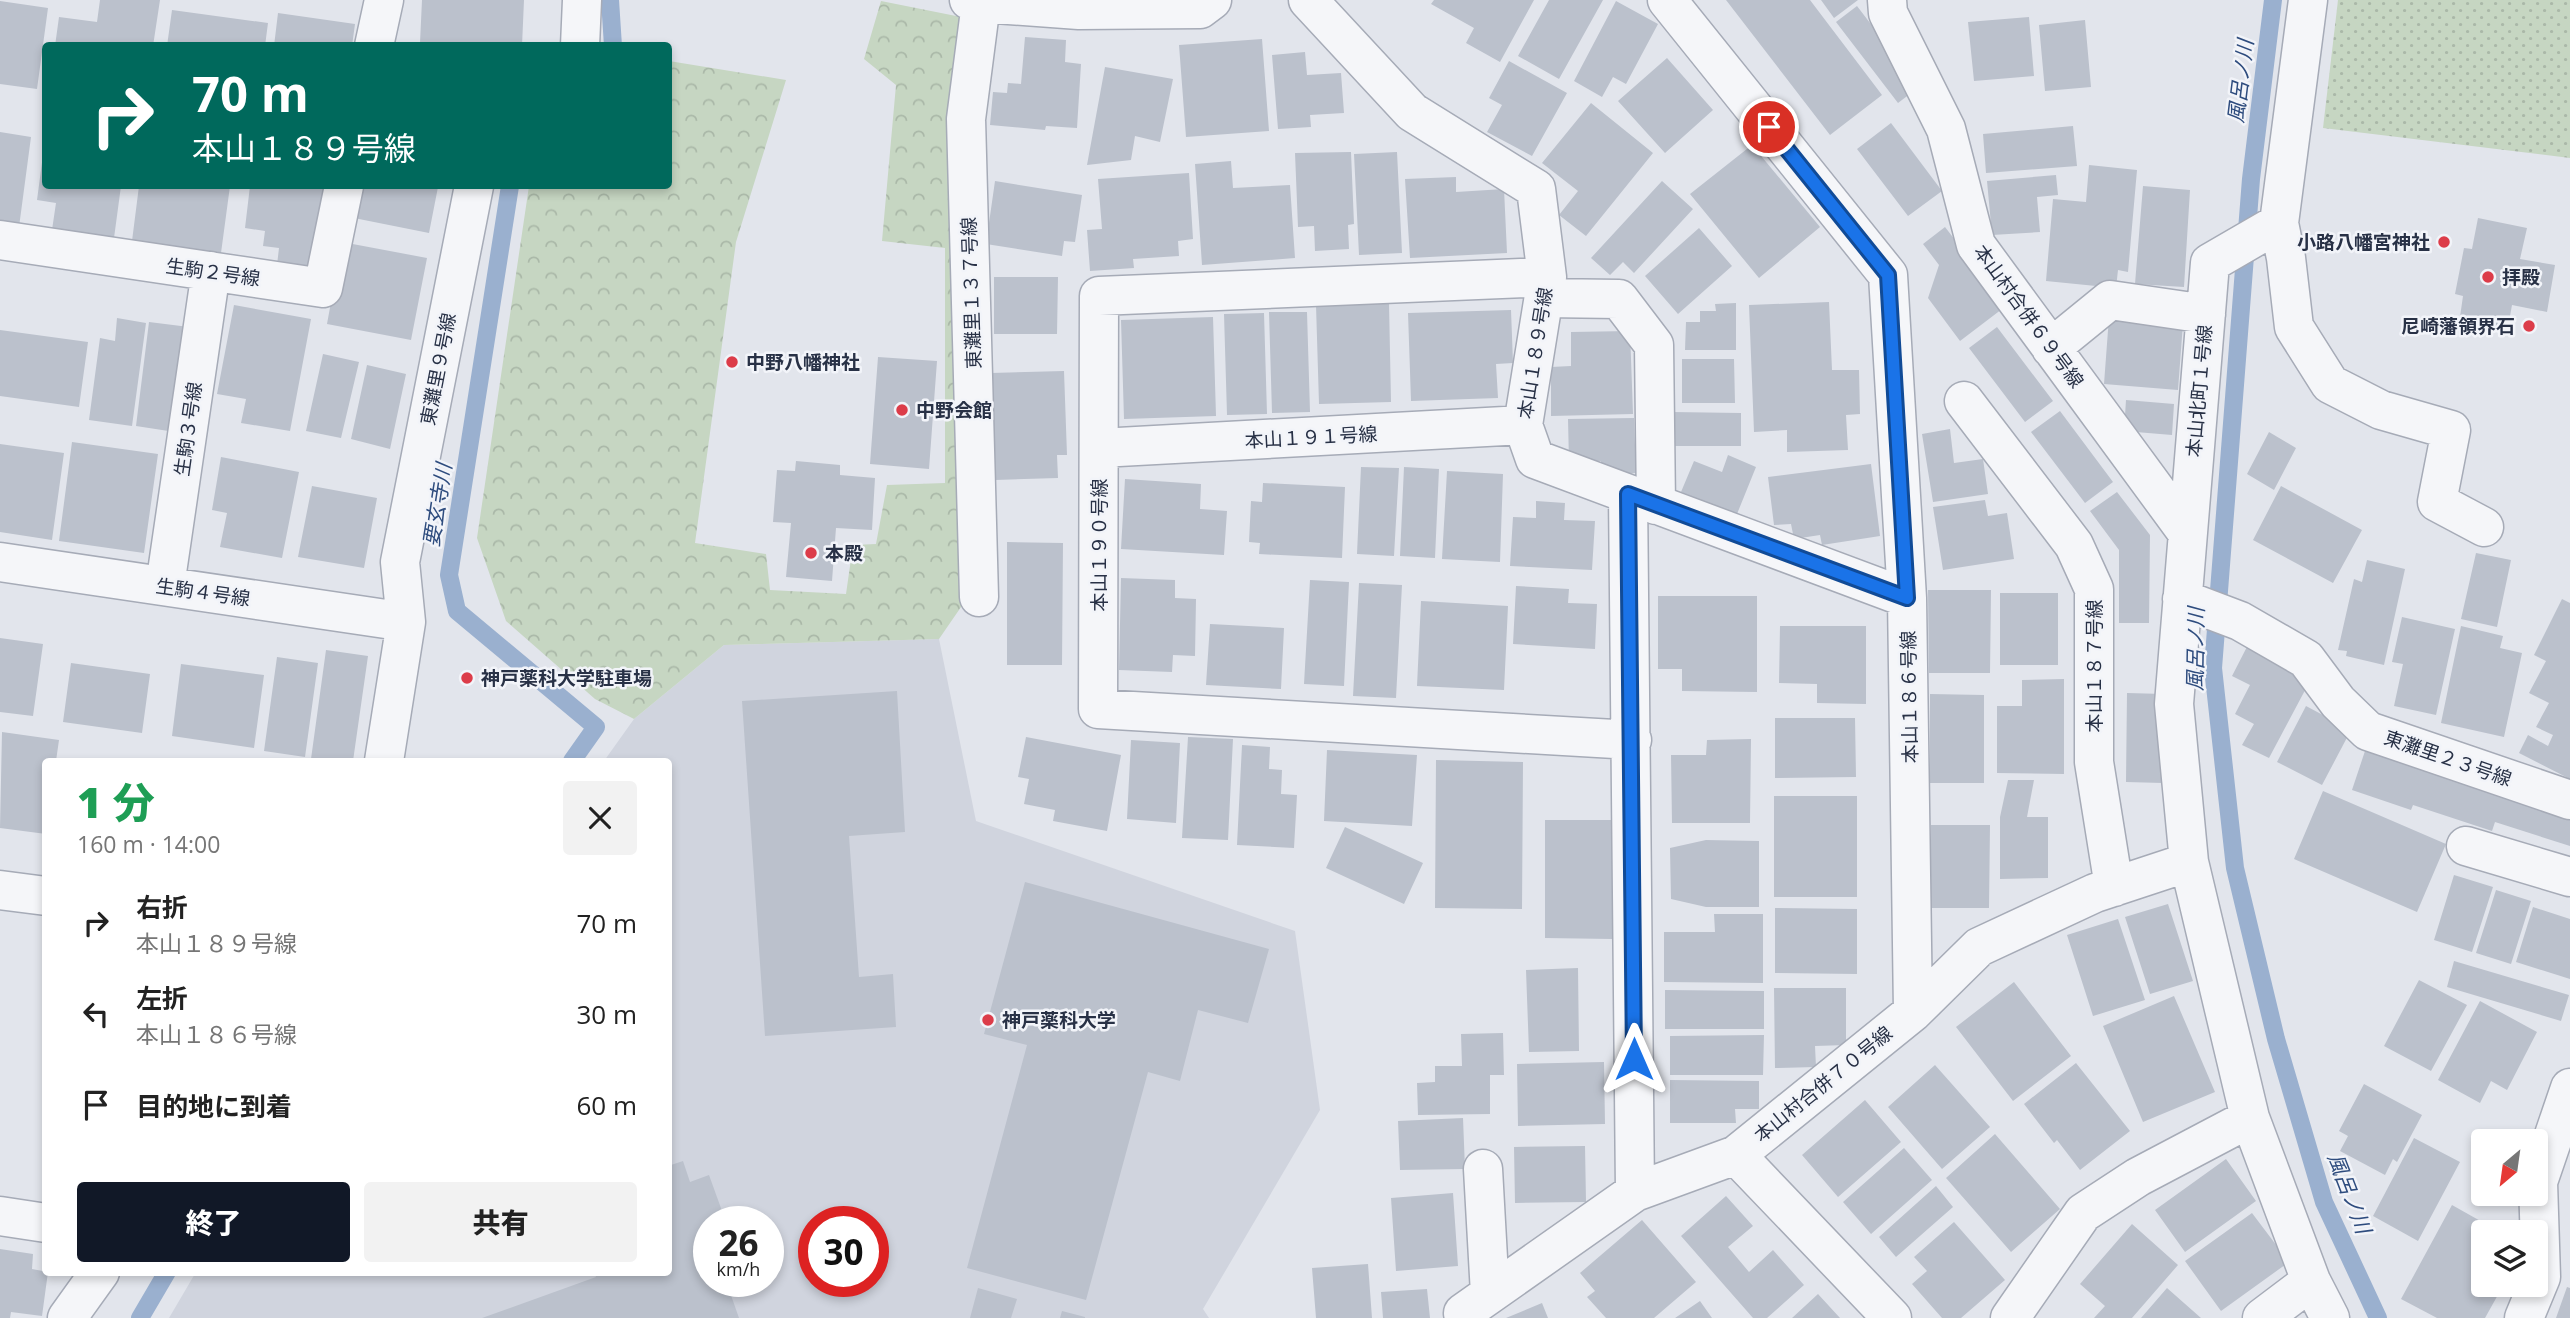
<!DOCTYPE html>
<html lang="ja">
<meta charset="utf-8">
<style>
:root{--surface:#fff;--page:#f2f2f2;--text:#222;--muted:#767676;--accent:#111827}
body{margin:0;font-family:"Open Sans","Noto Sans JP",sans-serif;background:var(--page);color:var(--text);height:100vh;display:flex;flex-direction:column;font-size:26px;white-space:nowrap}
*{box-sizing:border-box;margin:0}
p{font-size:23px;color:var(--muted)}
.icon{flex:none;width:38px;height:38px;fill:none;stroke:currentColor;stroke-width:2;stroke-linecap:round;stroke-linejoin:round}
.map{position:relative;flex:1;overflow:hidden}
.details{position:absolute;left:42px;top:758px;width:630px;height:518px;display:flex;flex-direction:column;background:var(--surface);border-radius:7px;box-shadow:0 4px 10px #0003}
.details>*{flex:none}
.top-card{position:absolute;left:42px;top:42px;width:630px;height:147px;border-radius:7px;box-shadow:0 4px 10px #0003;background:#00695c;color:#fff;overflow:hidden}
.needle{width:46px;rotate:209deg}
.fabs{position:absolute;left:2471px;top:1129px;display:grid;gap:14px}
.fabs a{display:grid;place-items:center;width:77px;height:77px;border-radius:7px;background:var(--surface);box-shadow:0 4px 10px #0003;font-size:35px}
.speed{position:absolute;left:693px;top:1206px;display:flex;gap:14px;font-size:35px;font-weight:700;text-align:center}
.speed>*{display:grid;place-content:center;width:91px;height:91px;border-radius:50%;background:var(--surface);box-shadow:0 4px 10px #0003;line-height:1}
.speed small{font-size:18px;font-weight:400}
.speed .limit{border:10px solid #d22;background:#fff;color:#111}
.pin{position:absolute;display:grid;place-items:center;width:60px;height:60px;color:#fff;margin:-30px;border:4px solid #fff;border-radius:50%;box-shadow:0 2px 7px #0007}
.me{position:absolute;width:77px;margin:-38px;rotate:0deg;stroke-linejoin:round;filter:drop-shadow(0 0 5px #0008)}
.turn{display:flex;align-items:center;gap:24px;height:147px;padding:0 35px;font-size:32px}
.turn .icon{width:91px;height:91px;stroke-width:2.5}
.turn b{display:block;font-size:49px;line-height:60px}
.round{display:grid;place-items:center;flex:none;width:74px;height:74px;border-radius:7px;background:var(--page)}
.headline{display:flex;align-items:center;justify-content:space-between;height:119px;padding:0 35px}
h1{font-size:42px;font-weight:800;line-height:52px;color:#1e9e55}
.cta{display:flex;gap:14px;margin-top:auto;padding:14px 35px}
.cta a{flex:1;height:80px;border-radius:7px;background:var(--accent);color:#fff;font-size:28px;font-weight:800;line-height:80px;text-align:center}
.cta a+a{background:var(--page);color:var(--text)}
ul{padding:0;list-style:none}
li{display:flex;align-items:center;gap:21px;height:91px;padding:0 35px}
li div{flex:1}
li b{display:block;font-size:26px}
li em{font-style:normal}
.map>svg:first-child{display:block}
.built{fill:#d0d4de;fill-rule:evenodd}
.green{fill:url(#green-dots)}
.forest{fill:url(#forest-crowns)}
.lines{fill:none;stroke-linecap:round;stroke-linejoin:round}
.stream{stroke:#9ab0cf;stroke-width:18}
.building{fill:#bbc1cc}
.minor-casing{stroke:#a6abb7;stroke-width:41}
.minor{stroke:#f5f6f9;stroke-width:38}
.route-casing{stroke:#114b97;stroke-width:18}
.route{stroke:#1a73e8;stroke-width:12}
.poi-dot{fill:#dc3c49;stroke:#f2f4f9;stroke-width:2.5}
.labels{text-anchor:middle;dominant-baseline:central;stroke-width:5;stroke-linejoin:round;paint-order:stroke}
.poi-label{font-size:19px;font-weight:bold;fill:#283146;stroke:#f2f4f9;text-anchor:start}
.street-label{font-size:19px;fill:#283146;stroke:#f2f4f9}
.water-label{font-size:21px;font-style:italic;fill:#2e4c7e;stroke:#f2f4f9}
</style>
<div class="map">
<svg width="2570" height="1318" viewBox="0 0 2570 1318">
<defs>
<pattern id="green-dots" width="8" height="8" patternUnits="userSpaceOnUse" patternTransform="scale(1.75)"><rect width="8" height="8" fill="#c6d6c2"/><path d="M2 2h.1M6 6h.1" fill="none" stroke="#aab8a8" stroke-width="1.8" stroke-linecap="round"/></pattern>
<pattern id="forest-crowns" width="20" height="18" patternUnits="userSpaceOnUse" patternTransform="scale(1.75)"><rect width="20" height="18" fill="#c6d6c2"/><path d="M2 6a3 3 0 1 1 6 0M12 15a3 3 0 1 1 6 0" fill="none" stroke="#aab8a8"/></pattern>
</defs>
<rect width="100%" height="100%" fill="#e2e5ec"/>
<!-- built -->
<path class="built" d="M939,639L976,821L1295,931L1320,1110L1203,1309L1209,1318H169L196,1272H668V761H604L634,719L724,645ZM709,1222H768V1281H709ZM814,1222H873V1281H814Z"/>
<!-- green -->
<path class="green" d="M2338,0H2570V158L2323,128Z"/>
<!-- forest -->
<path class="forest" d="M881,1L966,18L970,594L939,639L724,645L634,719L595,699L506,621L477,538L529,186H668L669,61L786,80L736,242L695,543L766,554L770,590L846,594L853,545L876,544L887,485L945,483V248L882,241L896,85L864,59Z"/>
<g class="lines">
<!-- stream -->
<path class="stream" d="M610,0L613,46
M2273,0L2251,179L2213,668L2235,868L2276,1039L2324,1202L2378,1318
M510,186L449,575L457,611L596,727L572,761
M140,1318L167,1272"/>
</g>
<!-- building -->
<path class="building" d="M100,0H160L153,46H55L59,17L97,22Z
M422,0H524L522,46L420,43Z
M1434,0H1534L1500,62L1466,43L1474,28L1431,4Z
M1549,0H1603L1559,79L1518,56Z
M1726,0H1810L1882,95L1830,135Z
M1821,0H1858L1834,18Z
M0,1L48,8L37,89L0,84Z
M1616,1L1658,24L1626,84L1613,77L1602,97L1574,81Z
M1857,6L1919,87L1898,103L1836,22Z
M172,10L268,23L265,46H167Z
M278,13L355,24L352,46H274Z
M2029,17L2034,76L1974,81L1968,22Z
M2085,20L2091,87L2045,91L2039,25Z
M1025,37L1066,40L1065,62L1081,64L1077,128L1046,126L1045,130L990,125L993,92L1007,93L1008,83L1021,84Z
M1262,39L1269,131L1186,137L1179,45Z
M1305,52L1307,75L1341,73L1344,113L1310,115L1311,127L1278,129L1272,55Z
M1667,58L1713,110L1665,153L1618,101Z
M1509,61L1567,93L1532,156L1487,132L1502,105L1489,98Z
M1105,67L1173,79L1160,142L1135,136L1131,160L1087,165Z
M1591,103L1653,153L1586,236L1559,215L1578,191L1542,163Z
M1891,123L1942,191L1908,216L1857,149Z
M2073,126L2077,166L1986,173L1983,134Z
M0,132L31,137L19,227L0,224Z
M1752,145L1820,227L1759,278L1690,194Z
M1351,152L1354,224L1348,225L1349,249L1315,251L1314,226L1298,227L1295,153Z
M1397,152L1402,253L1359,255L1354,154Z
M43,155L46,156V186H121L114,238L52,230L56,203L37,200Z
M1231,161L1233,188L1290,185L1295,258L1202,265L1195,164Z
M2089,165L2137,170L2128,272L2118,270L2116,288L2046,281L2053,199L2086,202Z
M1189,173L1193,239L1178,241L1179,256L1133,259L1134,268L1090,271L1087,230L1102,229L1098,179Z
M2056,175L2058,195L2037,197L2040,232L1992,235L1987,181Z
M1456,177V192L1504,189L1507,253L1410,258L1405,179Z
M995,181L1082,195L1075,242L1064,241L1062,256L986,244Z
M1662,181L1693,209L1634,273L1623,262L1610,275L1591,258Z
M139,186H230L221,253L132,241Z
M250,186H331L320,271L277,265L279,248L263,246L265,231L245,228Z
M355,186L438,187L429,233L349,217Z
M2143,186L2190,190L2184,287L2135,284Z
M2478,218L2527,228L2520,259L2555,265L2547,312L2512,305L2507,333L2459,324L2463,296L2455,294L2464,248L2472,249Z
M1945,227L2006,306L1960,341L1928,298L1939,265L1923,244Z
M1699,228L1732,266L1678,314L1645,276Z
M342,242L427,258L411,340L327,324Z
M994,277H1058L1057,334H994Z
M1829,302L1832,370H1859L1860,414L1846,415L1848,450L1787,452V430L1754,432L1749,305Z
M1389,303L1391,402L1319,404L1316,305Z
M1736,303V350H1685L1686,322H1700V311H1716L1715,304Z
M234,305L311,319L290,431L241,423L246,399L217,394Z
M1511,310L1513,363L1496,364L1498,398L1411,401L1408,313Z
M1269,312H1307L1310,412L1272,413Z
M1264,313L1267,414L1227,415L1224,314Z
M1213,317L1216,416L1124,419L1121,320Z
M2109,317L2183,323L2178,390L2104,384Z
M117,318L146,323L132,426L89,420L100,338L115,341Z
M149,322L189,327L175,432L136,426Z
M1997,327L2053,401L2025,422L1969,348Z
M0,330L88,342L79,407L0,396Z
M1630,331L1633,414L1551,416V367L1571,366V332Z
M323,354L359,362L341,438L306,431Z
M878,357L937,361L929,469L870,464Z
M1682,359H1734L1735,403H1682Z
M367,365L406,374L390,449L351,439Z
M1064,371L1067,455H1057L1058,478L995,480L991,373Z
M2126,400L2174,404L2172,435L2124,431Z
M2060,411L2113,482L2085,503L2031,432Z
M1672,412L1741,413V446H1672Z
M1634,418L1636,473L1601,475V461L1569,462L1568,419Z
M1950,429L1954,463L1983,459L1988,494L1933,502L1922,434Z
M2269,432L2296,448L2274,490L2247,474Z
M72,442L158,454L144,553L59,541Z
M0,444L64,453L52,540L0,532Z
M1728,455L1756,467L1737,514L1681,492L1694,461L1722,472Z
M221,457L299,472L282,558L220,547L227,513L212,510Z
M796,461L840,465V475L875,478L872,530L836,528L832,581L786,577L791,523L773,522L777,470L795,471Z
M1871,464L1880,536L1822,545L1820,535L1794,539L1791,524L1774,525L1768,477Z
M1361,467L1399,468L1394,556L1357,554Z
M1404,467L1439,469L1435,558L1400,556Z
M1447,471L1503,474L1500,562L1442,559Z
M1125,479L1201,484L1200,509L1227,511L1224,555L1121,549Z
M1263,483L1345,487L1342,558L1259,554L1260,543L1249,542L1251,501L1262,502Z
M312,486L377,498L364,568L298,557Z
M2281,486L2362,530L2333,583L2253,540Z
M2117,492L2150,535L2149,623H2119V550L2090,511Z
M1985,500L1988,516L2007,513L2014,559L1943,570L1933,507Z
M1536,501L1565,503L1564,520L1595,521L1592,570L1510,566L1513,517L1536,518Z
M1007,542L1063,543L1062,665H1007Z
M2476,553L2511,560L2497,627L2461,619Z
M2367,560L2405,569L2384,665L2346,656L2347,651L2338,650L2354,579L2362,582Z
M1121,578L1175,580V598L1196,599L1195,656L1173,655L1172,672L1119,670Z
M1310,580L1349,582L1344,686L1304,684Z
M1359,583L1402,585L1396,698L1353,696Z
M1516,586L1569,589L1568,603L1597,604L1595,649L1513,644Z
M1928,590H1991L1990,673H1929Z
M2000,593H2058V665H2000Z
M1658,596H1757V692L1682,691V669H1658Z
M2562,599L2570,603V779L2519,753L2528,735L2548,746L2553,735L2536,727L2549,703L2529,693L2546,661L2534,655Z
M1421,601L1508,606L1504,690L1417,686Z
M2402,617L2455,629L2436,715L2394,706L2403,664L2392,662Z
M1210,624L1284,628L1281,689L1206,685Z
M1780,626H1866V704L1817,703V684L1779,683Z
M2461,626L2503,636L2500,648L2522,653L2504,737L2441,723Z
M0,638L43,644L33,716L0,712Z
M2251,639L2311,679L2269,758L2242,745L2254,724L2235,714L2250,685L2232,676Z
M326,650L368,656L353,761L311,759Z
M277,657L318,663L305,757L264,751Z
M71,663L150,674L142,733L63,722Z
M181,664L264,675L254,748L172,736Z
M2064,679V774L1997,773V706H2022V680Z
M897,691L905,832L849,836L859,977L893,974L896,1027L765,1036L742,701Z
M2127,693L2164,694L2163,783L2126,782Z
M1930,694L1984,695V783H1930Z
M2306,706L2351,730L2322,785L2277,762Z
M1775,718H1855L1856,777L1775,778Z
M2,732L59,740L56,761H46V834L0,828Z
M1026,737L1121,755L1107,831L1053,821L1055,810L1024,804L1029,779L1018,777Z
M1188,737L1233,739L1228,840L1182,838Z
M1751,739L1750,823H1672L1671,755H1706L1707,740Z
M1131,740L1180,743L1176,823L1127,819Z
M1242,745L1270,747L1269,769L1282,770L1281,794L1297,795L1294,848L1237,845Z
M2366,748L2570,816V846L2495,822L2492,831L2413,805L2411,810L2352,790Z
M1327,750L1417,755L1412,826L1324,821Z
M1436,760L1523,762L1522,909L1435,908Z
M2008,780H2034L2027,817H2048V878L2000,879V817Z
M2323,791L2446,844L2417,912L2294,859Z
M1774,796H1857V897H1774Z
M1545,820H1612V939L1545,938Z
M1931,825H1990L1989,908H1931Z
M1345,827L1423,863L1404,904L1326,868Z
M1706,840L1759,841V907H1706L1671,899L1670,848Z
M2454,875L2493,887L2472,952L2434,940Z
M1025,882L1269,949L1248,1023L1198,1010L1180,1081L1148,1072L1086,1300L967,1268L1027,1045L984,1034Z
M2496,890L2531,901L2511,964L2476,953Z
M2168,904L2193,981L2150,994L2125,917Z
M2533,907L2570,919V979L2516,962Z
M1775,908L1857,909V974L1775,973Z
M1714,914H1763V983L1664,982V932H1715Z
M2118,919L2145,1000L2093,1016L2067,935Z
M2454,961L2569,995L2561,1021L2447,987Z
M1578,968L1579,1051L1529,1052L1526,970Z
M2419,980L2467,1005L2431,1071L2384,1046Z
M2014,982L2071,1056L2013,1101L1956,1027Z
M1774,988H1846V1045L1815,1046L1816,1067L1775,1068Z
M1665,990L1764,991V1029H1665Z
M2174,996L2215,1092L2143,1122L2103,1026Z
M2480,1001L2537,1032L2507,1090L2491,1081L2480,1103L2438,1080Z
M1503,1033L1504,1075H1490V1114L1418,1115L1417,1083L1435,1082V1066H1462L1461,1034Z
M1764,1035L1763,1075H1670V1036Z
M1604,1062L1605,1124L1518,1126L1517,1064Z
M2076,1063L2130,1131L2080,1170L2057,1140L2054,1143L2024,1104Z
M1935,1065L1990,1127L1942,1169L1888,1107Z
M1670,1080L1759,1081V1109H1735L1736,1123H1670Z
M2364,1084L2422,1115L2397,1162L2393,1159L2385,1175L2340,1151L2348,1136L2339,1131Z
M1865,1100L1901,1142L1838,1197L1802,1155Z
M1463,1118L1465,1169L1400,1170L1398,1121Z
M1995,1134L2060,1209L2011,1252L1946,1178Z
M2414,1138L2460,1162L2418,1241L2373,1216Z
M1585,1146L1586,1202L1515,1203L1514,1147Z
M1904,1148L1932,1180L1871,1234L1843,1202Z
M2226,1159L2256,1201L2185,1252L2155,1210Z
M683,1161L690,1182L709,1175L726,1222H709V1281H726L739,1318H482L596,1277L594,1272H668V1166Z
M1936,1186L1953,1207L1896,1257L1879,1237Z
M1453,1193L1458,1266L1396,1271L1391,1198Z
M1726,1196L1753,1226L1728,1247L1749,1272L1773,1250L1804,1285L1767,1318H1753L1681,1236Z
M2452,1205L2500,1232H2483V1284H2504L2485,1318H2437L2401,1299Z
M2252,1213L2289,1262L2221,1311L2185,1261Z
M1642,1220L1696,1282L1654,1318H1606L1587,1297L1595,1291L1580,1273Z
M1954,1222L2005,1280L1961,1318H1942L1912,1284L1927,1271L1914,1257Z
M2132,1224L2178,1265L2132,1318H2094L2105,1306L2080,1284Z
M0,1249L33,1254L32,1269L48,1272L42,1316L11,1312L10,1318H0Z
M1368,1264L1372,1318H1316L1312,1268Z
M2567,1287L2570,1288V1318H2556Z
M978,1288L1017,1299L1011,1318H970Z
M2167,1288L2201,1318H2141Z
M1427,1289L1430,1318H1383L1381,1292Z
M1818,1294L1840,1318H1792Z
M1700,1301L1712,1318H1675Z
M1542,1303L1548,1318H1506Z
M1062,1311L1085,1317V1318H1060Z"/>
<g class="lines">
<!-- minor casing -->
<g class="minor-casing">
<path id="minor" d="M969,0L981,3L966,119L979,597
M1308,0L1412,112L1536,189L1547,277L1523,425L1535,459L1907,598
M1667,0L1888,275L1907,598L1913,1012
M1887,0L1888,13L1946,129L1976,245L2186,531
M2308,0L2279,223L2210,263L2174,704L2189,862L2250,1118L2311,1281L2330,1318
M981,3L1079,10L1200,9L1212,0
M374,46L384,0
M580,46L582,0
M2279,223L2286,258L2294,327L2330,384L2381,410L2451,430L2437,502L2484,527
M0,240L323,288L344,186
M1547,277L1099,296L1098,709L1632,740
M1544,298L1619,299L1654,345L1656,505
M2051,348L2110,300L2206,314
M1964,401L2074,545L2094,589V762L2114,887
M1100,448L1523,425
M1628,494L1635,1192
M0,562L406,622
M165,586L211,271
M2182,599L2240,621L2306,659L2338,702L2368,731L2570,800
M384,761L406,622L400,562L474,186
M2466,846L2570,877
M0,890L46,896
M1736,1155L1892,1318
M1483,1169L1490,1294
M0,1216L46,1223
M67,1318L100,1272
M1464,1318L1463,1313L1635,1192L1736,1155L1913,1012L1979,947L2095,893L2189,862
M2010,1318L2083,1213L2138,1177L2250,1118
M2262,1318L2311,1281
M2524,1318L2541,1277L2538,1182L2570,1088"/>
</g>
<!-- minor -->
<use href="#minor" class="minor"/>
</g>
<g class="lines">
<!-- route casing -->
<g class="route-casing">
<path id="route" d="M1634,1059L1628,494L1907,598L1888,275L1769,127"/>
</g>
<!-- route -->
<use href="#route" class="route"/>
</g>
<!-- markers -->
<g class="poi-dot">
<circle cx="2444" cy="242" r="7"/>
<circle cx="2488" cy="277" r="7"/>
<circle cx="2529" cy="326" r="7"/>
<circle cx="732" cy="362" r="7"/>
<circle cx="902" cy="410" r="7"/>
<circle cx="811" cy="553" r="7"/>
<circle cx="467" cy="678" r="7"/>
<circle cx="988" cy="1020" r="7"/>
</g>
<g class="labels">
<!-- poi labels -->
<g class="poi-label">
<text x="2430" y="242" text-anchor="end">小路八幡宮神社</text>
<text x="2502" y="277">拝殿</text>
<text x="2515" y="326" text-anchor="end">尼崎藩領界石</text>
<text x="746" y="362">中野八幡神社</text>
<text x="916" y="410">中野会館</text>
<text x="825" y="553">本殿</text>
<text x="481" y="678">神戸薬科大学駐車場</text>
<text x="1002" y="1020">神戸薬科大学</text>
</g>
<!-- street labels -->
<g class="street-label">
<text transform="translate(213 272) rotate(8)">生駒２号線</text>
<text transform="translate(971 293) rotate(-92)">東灘里１３７号線</text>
<text transform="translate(2029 316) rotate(54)">本山村合併６９号線</text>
<text transform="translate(1535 353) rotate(-81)">本山１８９号線</text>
<text transform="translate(438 369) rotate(-79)">東灘里９号線</text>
<text transform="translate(2199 391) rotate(-85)">本山北町１号線</text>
<text transform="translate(188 429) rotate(-82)">生駒３号線</text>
<text transform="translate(1311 437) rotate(-3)">本山１９１号線</text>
<text transform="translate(1099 545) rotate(-90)">本山１９０号線</text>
<text transform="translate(203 592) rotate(8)">生駒４号線</text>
<text transform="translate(2094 666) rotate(-90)">本山１８７号線</text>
<text transform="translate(1909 697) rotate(-91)">本山１８６号線</text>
<text transform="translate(2448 758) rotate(19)">東灘里２３号線</text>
<text transform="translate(1823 1084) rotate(-39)">本山村合併７０号線</text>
</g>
<!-- water labels -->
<g class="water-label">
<text transform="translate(2240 81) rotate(-83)">風呂ノ川</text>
<text transform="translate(437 505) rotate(-81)">要玄寺川</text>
<text transform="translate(2195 649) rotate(-89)">風呂ノ川</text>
<text transform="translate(2350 1193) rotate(69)">風呂ノ川</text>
</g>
</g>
</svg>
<div class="fabs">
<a><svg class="needle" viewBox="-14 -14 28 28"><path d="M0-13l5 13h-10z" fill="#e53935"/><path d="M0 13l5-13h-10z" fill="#767676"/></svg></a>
<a><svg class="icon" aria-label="layers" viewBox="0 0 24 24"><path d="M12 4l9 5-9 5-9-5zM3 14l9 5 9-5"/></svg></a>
</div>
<div class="speed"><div>26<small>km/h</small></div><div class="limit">30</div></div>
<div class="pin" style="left:1769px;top:127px;background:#d93025"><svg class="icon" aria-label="arrive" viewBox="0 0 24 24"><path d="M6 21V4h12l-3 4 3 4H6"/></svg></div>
<svg class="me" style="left:1634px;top:1059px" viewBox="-20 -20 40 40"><path d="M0-17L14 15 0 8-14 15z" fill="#1a73e8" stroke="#fff" stroke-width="4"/></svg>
<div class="top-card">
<div class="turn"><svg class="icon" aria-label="right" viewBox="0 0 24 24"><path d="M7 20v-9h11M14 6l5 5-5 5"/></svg><div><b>70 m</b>本山１８９号線</div></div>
</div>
<section class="details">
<div class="headline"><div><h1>1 分</h1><p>160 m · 14:00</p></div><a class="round"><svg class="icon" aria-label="close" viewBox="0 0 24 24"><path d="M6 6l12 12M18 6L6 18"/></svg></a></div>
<ul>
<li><svg class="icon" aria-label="right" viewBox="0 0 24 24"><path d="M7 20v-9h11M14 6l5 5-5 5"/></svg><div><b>右折</b><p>本山１８９号線</p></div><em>70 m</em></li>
<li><svg class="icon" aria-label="left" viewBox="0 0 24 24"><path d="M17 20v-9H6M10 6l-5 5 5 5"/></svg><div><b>左折</b><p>本山１８６号線</p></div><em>30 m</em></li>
<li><svg class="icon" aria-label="arrive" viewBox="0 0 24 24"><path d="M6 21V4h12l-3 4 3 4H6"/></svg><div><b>目的地に到着</b></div><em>60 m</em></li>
</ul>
<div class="cta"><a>終了</a><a>共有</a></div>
</section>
</div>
